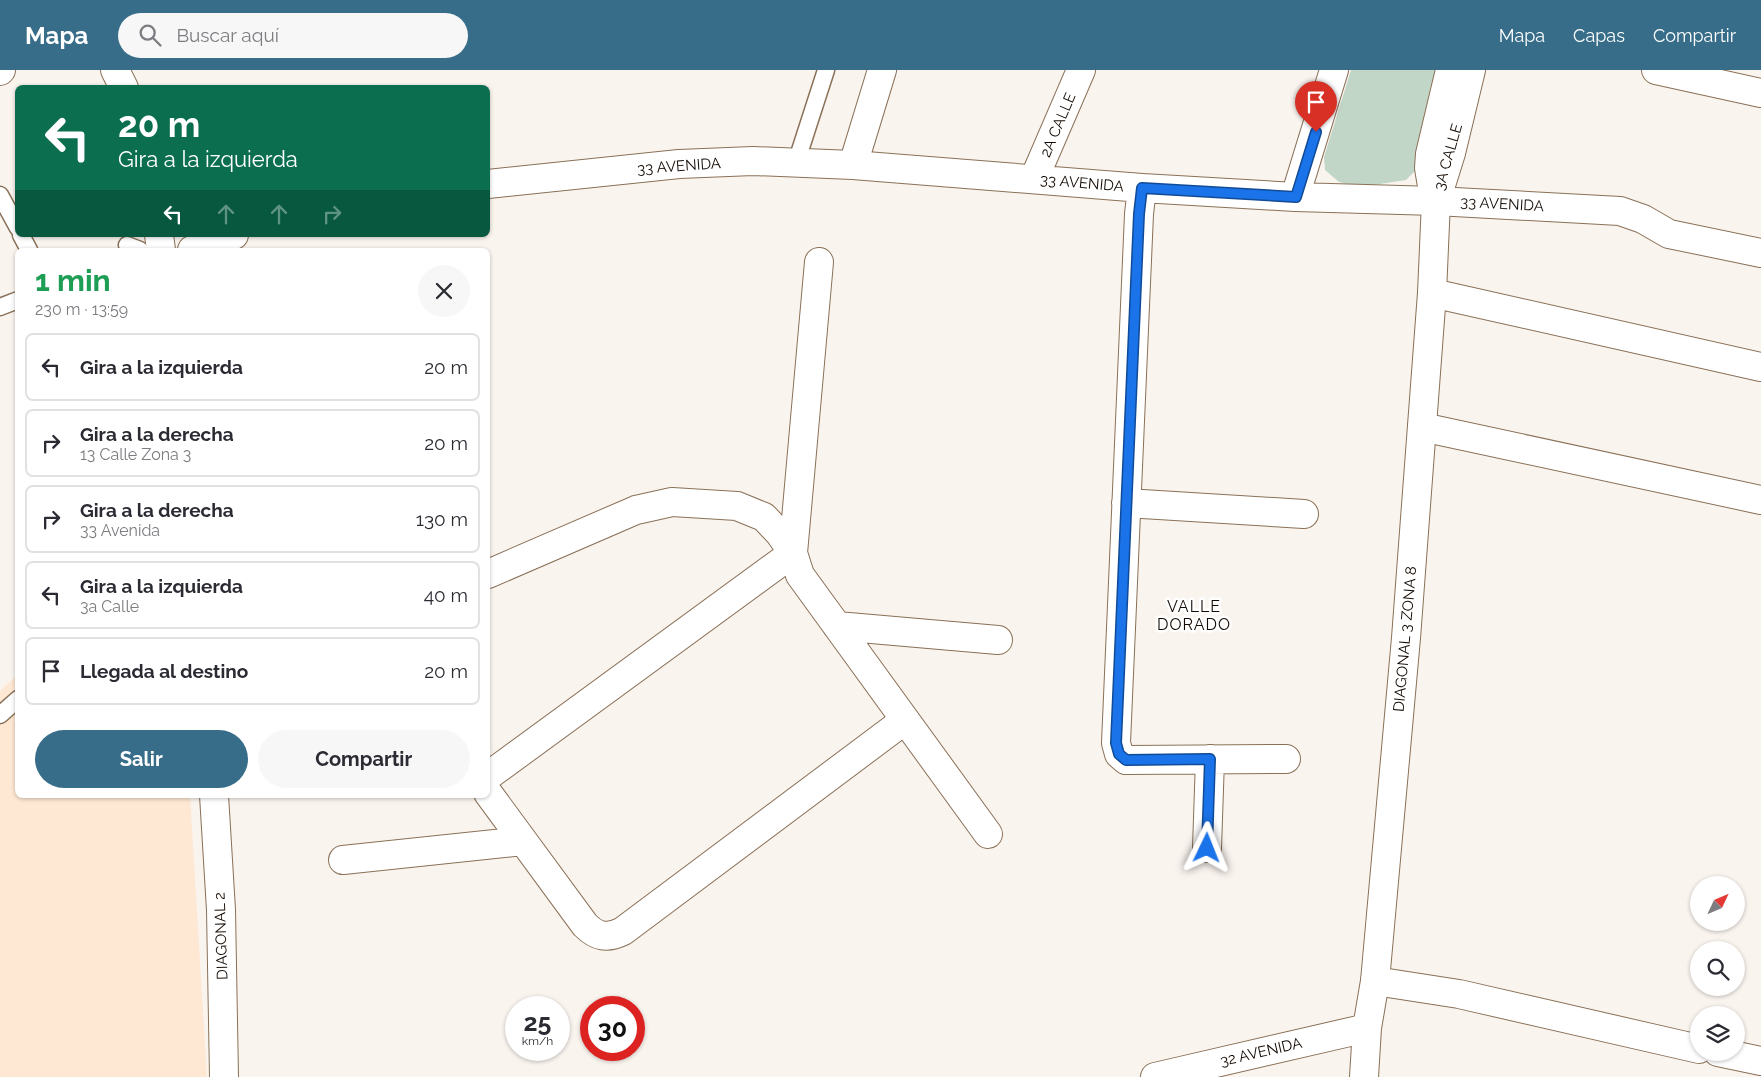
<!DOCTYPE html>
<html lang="es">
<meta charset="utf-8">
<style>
:root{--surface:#fff;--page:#f7f7f7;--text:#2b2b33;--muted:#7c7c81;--line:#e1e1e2;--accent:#376d89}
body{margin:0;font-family:Raleway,sans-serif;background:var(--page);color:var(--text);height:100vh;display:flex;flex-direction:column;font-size:19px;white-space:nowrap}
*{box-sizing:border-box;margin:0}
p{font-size:16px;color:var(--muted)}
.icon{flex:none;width:28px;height:28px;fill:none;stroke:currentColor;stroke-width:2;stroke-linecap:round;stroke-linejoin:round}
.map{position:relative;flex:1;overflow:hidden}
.drawer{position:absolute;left:15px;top:178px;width:475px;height:550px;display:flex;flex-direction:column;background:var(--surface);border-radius:8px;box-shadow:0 1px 4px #0004}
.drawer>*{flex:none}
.banner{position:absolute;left:15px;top:15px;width:475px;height:152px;border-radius:8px;box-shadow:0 1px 4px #0004;background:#0b6e4f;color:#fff;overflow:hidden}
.needle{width:32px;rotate:46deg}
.controls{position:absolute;left:1690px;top:806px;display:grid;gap:10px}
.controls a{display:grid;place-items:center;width:55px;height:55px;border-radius:50%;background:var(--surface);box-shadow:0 1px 4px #0004;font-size:25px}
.speed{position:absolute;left:505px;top:926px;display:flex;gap:10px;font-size:25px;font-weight:700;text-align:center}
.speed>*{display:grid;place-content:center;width:65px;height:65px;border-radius:50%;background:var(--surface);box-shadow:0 1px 4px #0004;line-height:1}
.speed small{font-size:12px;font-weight:400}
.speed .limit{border:8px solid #d22;background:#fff;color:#111}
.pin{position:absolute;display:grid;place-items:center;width:42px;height:42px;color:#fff;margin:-51px -21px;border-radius:50% 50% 50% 0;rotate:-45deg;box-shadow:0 0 5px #0007}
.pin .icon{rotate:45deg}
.me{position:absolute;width:55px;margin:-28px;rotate:2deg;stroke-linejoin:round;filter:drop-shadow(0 0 4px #0008)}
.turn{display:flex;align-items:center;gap:18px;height:105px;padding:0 20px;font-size:22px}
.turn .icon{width:65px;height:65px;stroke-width:2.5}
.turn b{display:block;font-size:35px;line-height:42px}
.lanes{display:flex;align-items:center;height:48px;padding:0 20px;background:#0003;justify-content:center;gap:25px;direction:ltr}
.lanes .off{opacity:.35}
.round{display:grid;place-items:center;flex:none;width:52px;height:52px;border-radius:26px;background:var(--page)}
.head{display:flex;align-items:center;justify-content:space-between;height:85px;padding:0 20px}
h1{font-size:30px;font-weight:700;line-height:38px;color:#1e9e55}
.button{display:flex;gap:10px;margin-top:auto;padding:10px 20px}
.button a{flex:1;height:58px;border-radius:30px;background:var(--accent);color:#fff;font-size:20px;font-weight:700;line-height:58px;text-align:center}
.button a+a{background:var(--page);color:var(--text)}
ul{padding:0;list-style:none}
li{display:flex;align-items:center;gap:15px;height:68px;margin:0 10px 8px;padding:0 10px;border:2px solid var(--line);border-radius:8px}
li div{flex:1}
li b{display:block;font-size:19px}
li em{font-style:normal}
header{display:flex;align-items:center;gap:30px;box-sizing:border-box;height:70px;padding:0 25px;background:var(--accent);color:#fff}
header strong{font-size:24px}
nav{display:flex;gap:28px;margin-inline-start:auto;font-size:18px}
.search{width:350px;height:45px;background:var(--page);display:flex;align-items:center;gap:12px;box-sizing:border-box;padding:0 18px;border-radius:28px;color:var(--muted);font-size:19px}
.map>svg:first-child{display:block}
.built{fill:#fee8d4}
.green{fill:#c2d6c7}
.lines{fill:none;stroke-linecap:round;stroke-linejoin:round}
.service-casing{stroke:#8a7057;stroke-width:19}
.minor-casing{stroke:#8a7057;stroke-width:30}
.tertiary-casing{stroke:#8a7057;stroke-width:30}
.secondary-casing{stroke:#8a7057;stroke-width:30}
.primary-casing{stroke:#8a7057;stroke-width:30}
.service{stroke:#fff;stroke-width:16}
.minor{stroke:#fff;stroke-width:28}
.tertiary{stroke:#fff;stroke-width:28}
.secondary{stroke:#fff;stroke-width:28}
.primary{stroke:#fff;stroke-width:28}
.route-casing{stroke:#114b97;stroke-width:12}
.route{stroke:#1a73e8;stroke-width:9}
.labels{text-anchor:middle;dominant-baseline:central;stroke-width:5;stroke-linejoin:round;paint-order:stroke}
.street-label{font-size:15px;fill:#140a03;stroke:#fff}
.neighbourhood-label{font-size:16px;letter-spacing:1px;fill:#140a03;stroke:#fff}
</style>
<header>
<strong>Mapa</strong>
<div class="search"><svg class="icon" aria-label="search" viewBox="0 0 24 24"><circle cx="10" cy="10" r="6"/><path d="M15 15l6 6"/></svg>Buscar aquí</div>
<nav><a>Mapa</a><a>Capas</a><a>Compartir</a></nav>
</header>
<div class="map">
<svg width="1761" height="1007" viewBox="0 0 1761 1007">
<rect width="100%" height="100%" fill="#faf4ef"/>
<!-- built -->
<path class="built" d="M17,605L18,725H190L207,1007H0V621Z"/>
<!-- green -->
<path class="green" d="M1351,0H1445L1424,92L1406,110L1360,117L1339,112L1325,100L1324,87Z"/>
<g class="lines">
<!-- service casing -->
<g class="service-casing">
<path id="service" d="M796,93L826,0
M0,125L18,158
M21,165L29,180
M127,175L140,180
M0,237L18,230
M0,645L18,629"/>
</g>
<!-- minor casing -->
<g class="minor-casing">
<path id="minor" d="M1656,0L1761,23
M853,95L882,0
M1034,109L1081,0
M488,114L679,94L753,91L853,95L1142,118L1295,127L1436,131L1620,141L1643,149L1669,164L1761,183
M1142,118L1139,144L1116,673L1119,684L1126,690L1286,689
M1295,127L1334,0
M192,180L234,165
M1432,223L1761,297
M1422,357L1761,430
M1126,433L1304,444
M488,504L636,440L672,432L737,436L764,447L780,464L793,483L800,505L988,764
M837,556L998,570
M488,706L793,483L819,192
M488,723L585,855C597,867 607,869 623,861L905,650
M1207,778L1210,689
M343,790L523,771
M1375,911L1459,924L1699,979
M1718,982L1761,991"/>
</g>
<!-- tertiary casing -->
<g class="tertiary-casing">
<path id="tertiary" d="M1433,122L1429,98L1430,84L1450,0
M1155,1007L1367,958
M1364,1007L1367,958L1375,911L1406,568L1432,223L1436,131L1451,83L1471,0"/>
</g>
<!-- secondary casing -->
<g class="secondary-casing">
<path id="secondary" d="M115,0L124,18
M159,165L161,180
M214,725L221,840L224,1007"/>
</g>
<!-- primary casing -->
<g class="primary-casing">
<path id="primary" d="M0,1L1,0"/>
</g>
<!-- service -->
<use href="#service" class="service"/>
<!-- minor -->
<use href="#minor" class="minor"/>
<!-- tertiary -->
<use href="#tertiary" class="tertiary"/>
<!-- secondary -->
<use href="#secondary" class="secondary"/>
<!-- primary -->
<use href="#primary" class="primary"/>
</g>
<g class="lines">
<!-- route casing -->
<g class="route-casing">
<path id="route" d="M1207,778L1210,689L1126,690L1119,684L1116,673L1139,144L1142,118L1296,127L1316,62"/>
</g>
<!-- route -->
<use href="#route" class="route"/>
</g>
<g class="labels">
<!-- street labels -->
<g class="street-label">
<text transform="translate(1058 55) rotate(-67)">2A CALLE</text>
<text transform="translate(1448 87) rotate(-74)">3A CALLE</text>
<text transform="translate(679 96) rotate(-4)">33 AVENIDA</text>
<text transform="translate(1082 113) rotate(5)">33 AVENIDA</text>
<text transform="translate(1502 134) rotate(3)">33 AVENIDA</text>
<text transform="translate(1405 569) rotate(-85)">DIAGONAL 3 ZONA 8</text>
<text transform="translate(221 866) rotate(-92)">DIAGONAL 2</text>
<text transform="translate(1261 982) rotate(-13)">32 AVENIDA</text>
</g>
<!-- neighbourhood labels -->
<g class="neighbourhood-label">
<text x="1194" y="536">VALLE<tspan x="1194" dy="18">DORADO</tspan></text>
</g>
</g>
</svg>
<div class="controls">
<a><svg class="needle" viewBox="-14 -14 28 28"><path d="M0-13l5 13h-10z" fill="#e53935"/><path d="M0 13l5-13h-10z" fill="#7c7c81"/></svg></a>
<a><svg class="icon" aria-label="search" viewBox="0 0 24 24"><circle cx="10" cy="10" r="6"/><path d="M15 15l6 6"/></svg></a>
<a><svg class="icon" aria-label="layers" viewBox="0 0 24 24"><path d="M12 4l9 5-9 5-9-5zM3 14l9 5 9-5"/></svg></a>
</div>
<div class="speed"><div>25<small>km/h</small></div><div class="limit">30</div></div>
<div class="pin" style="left:1316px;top:62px;background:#d93025"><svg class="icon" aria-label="arrive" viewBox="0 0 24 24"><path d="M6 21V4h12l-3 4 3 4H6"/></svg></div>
<svg class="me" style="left:1207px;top:778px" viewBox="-20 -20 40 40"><path d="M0-17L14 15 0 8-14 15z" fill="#1a73e8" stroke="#fff" stroke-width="4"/></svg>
<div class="banner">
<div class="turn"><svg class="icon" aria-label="left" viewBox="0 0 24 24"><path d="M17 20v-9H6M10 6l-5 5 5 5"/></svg><div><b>20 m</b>Gira a la izquierda</div></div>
<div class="lanes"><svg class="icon" aria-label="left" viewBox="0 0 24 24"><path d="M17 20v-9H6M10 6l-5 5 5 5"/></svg><svg class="icon off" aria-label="ahead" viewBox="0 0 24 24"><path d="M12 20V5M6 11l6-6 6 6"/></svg><svg class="icon off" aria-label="ahead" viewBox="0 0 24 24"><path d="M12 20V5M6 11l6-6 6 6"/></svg><svg class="icon off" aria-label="right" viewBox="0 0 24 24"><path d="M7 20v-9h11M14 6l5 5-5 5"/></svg></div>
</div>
<section class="drawer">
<div class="head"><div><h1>1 min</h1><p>230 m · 13:59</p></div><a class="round"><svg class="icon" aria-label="close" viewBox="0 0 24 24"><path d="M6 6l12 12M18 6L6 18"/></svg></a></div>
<ul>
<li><svg class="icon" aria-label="left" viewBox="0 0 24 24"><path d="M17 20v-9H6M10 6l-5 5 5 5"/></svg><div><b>Gira a la izquierda</b></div><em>20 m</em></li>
<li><svg class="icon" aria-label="right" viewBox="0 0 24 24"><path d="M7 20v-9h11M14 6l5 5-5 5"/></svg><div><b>Gira a la derecha</b><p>13 Calle Zona 3</p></div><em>20 m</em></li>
<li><svg class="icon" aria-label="right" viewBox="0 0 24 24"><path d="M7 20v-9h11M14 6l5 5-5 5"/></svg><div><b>Gira a la derecha</b><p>33 Avenida</p></div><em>130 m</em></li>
<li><svg class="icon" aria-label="left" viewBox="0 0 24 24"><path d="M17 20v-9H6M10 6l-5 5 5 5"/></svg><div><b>Gira a la izquierda</b><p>3a Calle</p></div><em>40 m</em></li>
<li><svg class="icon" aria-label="arrive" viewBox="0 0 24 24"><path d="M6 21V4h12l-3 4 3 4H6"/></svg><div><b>Llegada al destino</b></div><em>20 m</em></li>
</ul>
<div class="button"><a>Salir</a><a>Compartir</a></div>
</section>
</div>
